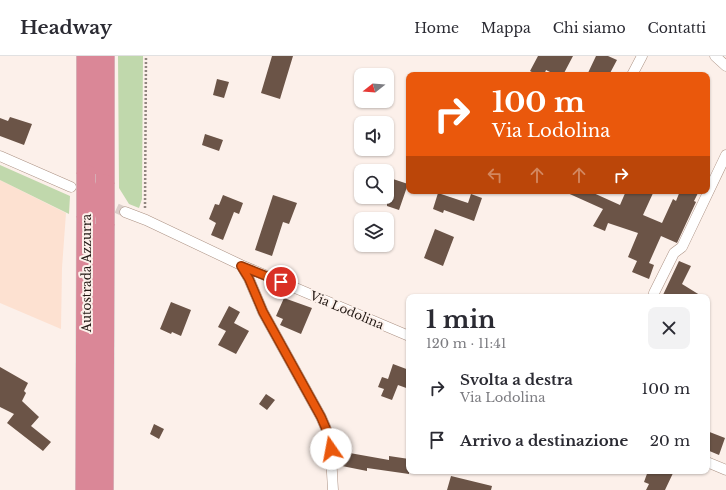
<!DOCTYPE html>
<html lang="it">
<meta charset="utf-8">
<style>
:root{--surface:#fff;--page:#f2f2f3;--text:#2b2b33;--muted:#7c7c81;--line:#e1e1e2}
body{margin:0;font-family:"Libre Baskerville",serif;background:var(--page);color:var(--text);height:100vh;display:flex;flex-direction:column;font-size:15px;white-space:nowrap}
*{box-sizing:border-box;margin:0}
p{font-size:13px;color:var(--muted)}
.icon{flex:none;width:22px;height:22px;fill:none;stroke:currentColor;stroke-width:2;stroke-linecap:round;stroke-linejoin:round}
.map{position:relative;flex:1;overflow:hidden}
.panel{position:absolute;left:406px;top:238px;width:304px;height:180px;display:flex;flex-direction:column;background:var(--surface);border-radius:8px;box-shadow:0 1px 3px #0004}
.panel>*{flex:none}
.banner{position:absolute;left:406px;top:16px;width:304px;height:122px;border-radius:8px;box-shadow:0 1px 3px #0004;background:#ea580c;color:#fff;overflow:hidden}
.needle{width:26px;rotate:253deg}
.fabs{position:absolute;left:354px;top:12px;display:grid;gap:8px}
.fabs a{display:grid;place-items:center;width:40px;height:40px;border-radius:8px;background:var(--surface);box-shadow:0 1px 3px #0004;font-size:20px}
.pin{position:absolute;display:grid;place-items:center;width:34px;height:34px;color:#fff;margin:-17px;border:2px solid #fff;border-radius:50%;box-shadow:0 1px 4px #0007}
.me{position:absolute;width:44px;margin:-22px;rotate:348deg;stroke-linejoin:round;filter:drop-shadow(0 0 3px #0008)}
.turn{display:flex;align-items:center;gap:14px;height:84px;padding:0 20px;font-size:18px}
.turn .icon{width:52px;height:52px;stroke-width:2.5}
.turn b{display:block;font-size:28px;line-height:34px}
.lanes{display:flex;align-items:center;height:38px;padding:0 20px;background:#0003;justify-content:center;gap:20px;direction:ltr}
.lanes .off{opacity:.35}
.round{display:grid;place-items:center;flex:none;width:42px;height:42px;border-radius:8px;background:var(--page)}
.head{display:flex;align-items:center;justify-content:space-between;height:68px;padding:0 20px}
h1{font-size:24px;font-weight:700;line-height:30px}
ul{padding:0;list-style:none}
li{display:flex;align-items:center;gap:12px;height:52px;padding:0 20px}
li div{flex:1}
li b{display:block;font-size:15px}
li em{font-style:normal}
header{display:flex;align-items:center;gap:24px;box-sizing:border-box;height:56px;padding:0 20px;background:var(--surface);border-bottom:1px solid var(--line)}
header strong{font-size:19px}
nav{display:flex;gap:22px;margin-inline-start:auto;font-size:14px}
.map>svg:first-child{display:block}
.built{fill:#fde1d1}
.green{fill:#c0d8ac}
.building{fill:#6b5447}
.lines{fill:none;stroke-linecap:round;stroke-linejoin:round}
.minor-tunnel{stroke:#dbcfca;stroke-width:10;stroke-dasharray:10 5;stroke-linecap:butt}
.minor-casing{stroke:#ab9183;stroke-width:11}
.motorway-casing{stroke:#d3d1d0;stroke-width:20}
.path{stroke:#90857f;stroke-width:2.5;stroke-dasharray:2 2;stroke-linecap:butt}
.minor{stroke:#fff;stroke-width:10}
.motorway{stroke:#da8797;stroke-width:19}
.motorway-bridge-casing{stroke:#d3d1d0;stroke-width:20;stroke-linecap:butt}
.motorway-bridge{stroke:#da8797;stroke-width:19}
.route-casing{stroke:#983908;stroke-width:10}
.route{stroke:#ea580c;stroke-width:7}
.labels{text-anchor:middle;dominant-baseline:central;stroke-width:4;stroke-linejoin:round;paint-order:stroke}
.street-label{font-size:12px;fill:#211712;stroke:#fcf0ea}
</style>
<header>
<strong>Headway</strong>
<nav><a>Home</a><a>Mappa</a><a>Chi siamo</a><a>Contatti</a></nav>
</header>
<div class="map">
<svg width="726" height="434" viewBox="0 0 726 434">
<rect width="100%" height="100%" fill="#fcf0ea"/>
<!-- built -->
<path class="built" d="M0,124L66,157L62,212L61,273L0,247Z"/>
<!-- green -->
<path class="green" d="M118,0H143L142,143L139,152L129,148L119,132Z
M0,109L70,140L69,158L0,124Z"/>
<!-- building -->
<path class="building" d="M272,0H293L280,43L261,37Z
M538,0H573L563,19H556L546,14L544,19H537L530,15Z
M596,0H608L617,4L609,19H587Z
M217,23L229,26L224,42L213,39Z
M10,61L32,68L24,89L0,80V62L8,65Z
M205,78L223,84L219,95L202,89Z
M387,121L408,128L399,154L387,150Z
M563,135H589L620,149L626,135H654L643,159L662,167L673,143L676,145L680,135H699L694,145L696,146L677,187L661,180L649,207L654,209L649,223L632,216L637,205L628,201L638,177L608,167L605,175L593,170L603,153Z
M438,137L468,147L471,138L482,142L474,165L444,154L443,157L433,153Z
M223,139L243,147L239,158L234,156L223,184L211,179L216,167L209,163L215,148L219,149Z
M273,139L297,147L289,168L283,166L272,200L255,194Z
M435,173L454,181L443,210L424,202Z
M679,205L691,210L682,228L703,241H662Z
M284,242L312,252L301,278L280,269L283,263L276,260Z
M171,246L191,254L181,280L172,276L171,278L160,273Z
M229,250L240,256L234,267L249,275L236,298L218,289L226,275L218,271Z
M393,308L409,314V333L398,329L392,344L381,340L384,333L378,331L382,321L388,323Z
M0,311L28,327L24,335L26,337L22,345L39,361L31,370L51,386L43,395L7,367L14,358L0,351Z
M266,338L275,344L267,354L259,348Z
M154,368L164,373L159,383L150,378Z
M707,375L725,382L719,399L707,394Z
M344,396L389,404V400L409,403V418L367,412V415L342,410Z
M648,415H674L665,434H646L649,428L644,426Z
M451,420L492,430L491,434H447Z"/>
<g class="lines">
<!-- minor-tunnel -->
<path class="minor-tunnel" d="M103,146L125,156"/>
<!-- minor casing -->
<g class="minor-casing">
<path id="minor" d="M715,0L726,10
M632,19L642,0
M0,100L71,131
M125,156L146,164L241,209L409,280
M241,209L249,223L263,256L321,361L330,382L333,434
M654,237L674,197L682,191L726,99
M707,406L726,414"/>
</g>
<!-- motorway casing -->
<g class="motorway-casing">
<path id="motorway" d="M86,0V118
M105,0V128
M85,434L86,160
M104,434L105,168"/>
</g>
<!-- path -->
<path class="path" d="M145,152L146,0"/>
<!-- minor -->
<use href="#minor" class="minor"/>
<!-- motorway -->
<use href="#motorway" class="motorway"/>
<!-- motorway-bridge casing -->
<g class="motorway-bridge-casing">
<path id="motorway-bridge" d="M86,160V118
M105,168V128"/>
</g>
<!-- motorway-bridge -->
<use href="#motorway-bridge" class="motorway-bridge"/>
</g>
<g class="lines">
<!-- route casing -->
<g class="route-casing">
<path id="route" d="M281,226L241,210L249,223L263,256L321,361L330,382L331,393"/>
</g>
<!-- route -->
<use href="#route" class="route"/>
</g>
<g class="labels">
<!-- street labels -->
<g class="street-label">
<text transform="translate(86 217) rotate(-90)">Autostrada Azzurra</text>
<text transform="translate(347 254) rotate(23)">Via Lodolina</text>
</g>
</g>
</svg>
<div class="fabs">
<a><svg class="needle" viewBox="-14 -14 28 28"><path d="M0-13l5 13h-10z" fill="#e53935"/><path d="M0 13l5-13h-10z" fill="#7c7c81"/></svg></a>
<a><svg class="icon" aria-label="sound" viewBox="0 0 24 24"><path d="M4 9h4l5-4v14l-5-4H4zM17 9q2 3 0 6"/></svg></a>
<a><svg class="icon" aria-label="search" viewBox="0 0 24 24"><circle cx="10" cy="10" r="6"/><path d="M15 15l6 6"/></svg></a>
<a><svg class="icon" aria-label="layers" viewBox="0 0 24 24"><path d="M12 4l9 5-9 5-9-5zM3 14l9 5 9-5"/></svg></a>
</div>
<div class="pin" style="left:281px;top:226px;background:#d93025"><svg class="icon" aria-label="arrive" viewBox="0 0 24 24"><path d="M6 21V4h12l-3 4 3 4H6"/></svg></div>
<svg class="me" style="left:331px;top:393px" viewBox="-20 -20 40 40"><circle r="19" fill="#fff"/><path d="M0-13L10 11 0 6-10 11z" fill="#ea580c"/></svg>
<div class="banner">
<div class="turn"><svg class="icon" aria-label="right" viewBox="0 0 24 24"><path d="M7 20v-9h11M14 6l5 5-5 5"/></svg><div><b>100 m</b>Via Lodolina</div></div>
<div class="lanes"><svg class="icon off" aria-label="left" viewBox="0 0 24 24"><path d="M17 20v-9H6M10 6l-5 5 5 5"/></svg><svg class="icon off" aria-label="ahead" viewBox="0 0 24 24"><path d="M12 20V5M6 11l6-6 6 6"/></svg><svg class="icon off" aria-label="ahead" viewBox="0 0 24 24"><path d="M12 20V5M6 11l6-6 6 6"/></svg><svg class="icon" aria-label="right" viewBox="0 0 24 24"><path d="M7 20v-9h11M14 6l5 5-5 5"/></svg></div>
</div>
<section class="panel">
<div class="head"><div><h1>1 min</h1><p>120 m · 11:41</p></div><a class="round"><svg class="icon" aria-label="close" viewBox="0 0 24 24"><path d="M6 6l12 12M18 6L6 18"/></svg></a></div>
<ul>
<li><svg class="icon" aria-label="right" viewBox="0 0 24 24"><path d="M7 20v-9h11M14 6l5 5-5 5"/></svg><div><b>Svolta a destra</b><p>Via Lodolina</p></div><em>100 m</em></li>
<li><svg class="icon" aria-label="arrive" viewBox="0 0 24 24"><path d="M6 21V4h12l-3 4 3 4H6"/></svg><div><b>Arrivo a destinazione</b></div><em>20 m</em></li>
</ul>
</section>
</div>
